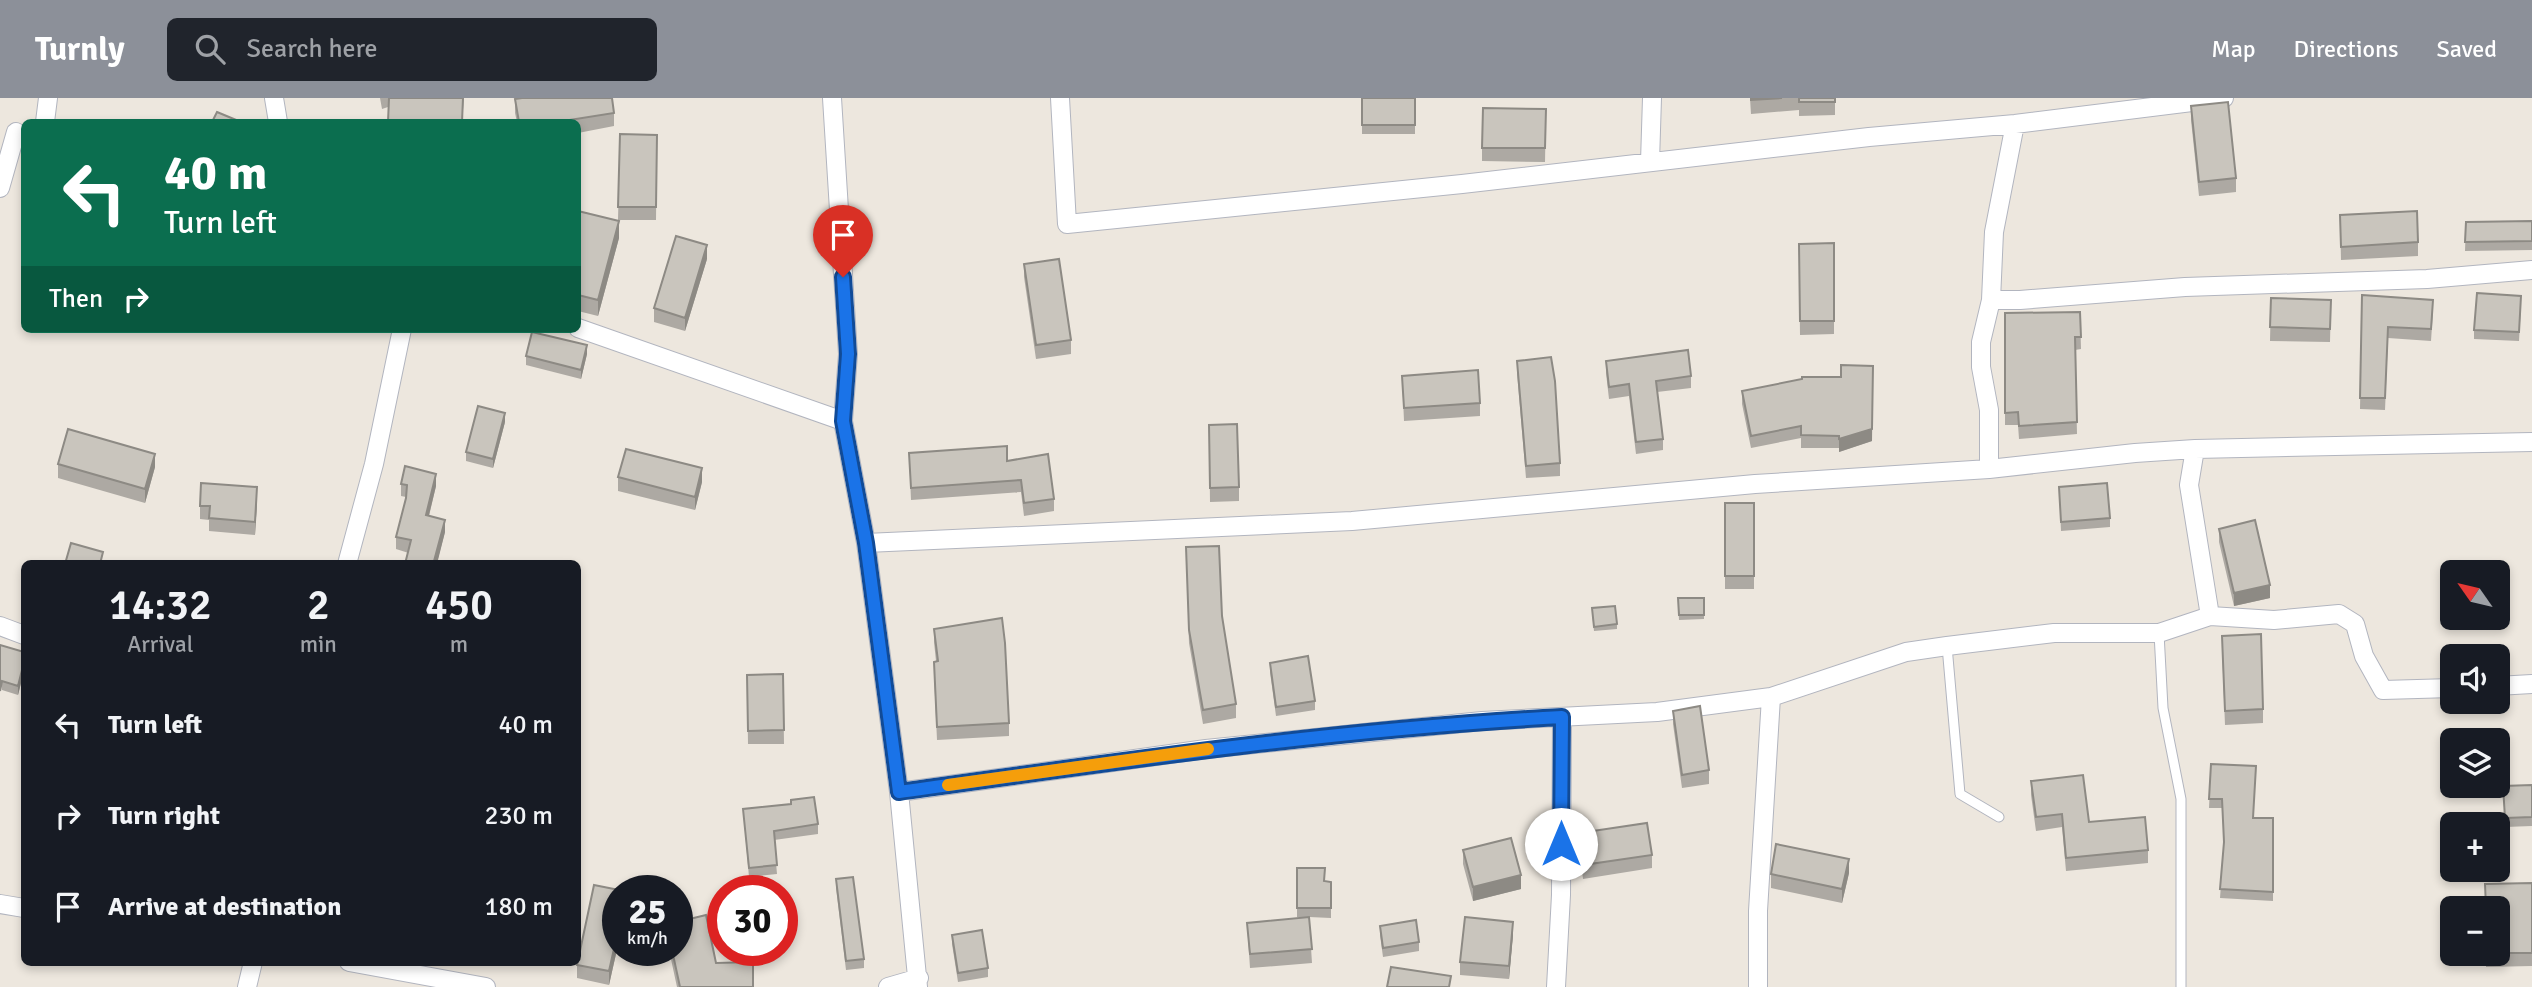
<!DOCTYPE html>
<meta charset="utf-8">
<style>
:root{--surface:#171b24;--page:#20242c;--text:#f1f3f6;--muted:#9ea1a6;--accent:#8c9099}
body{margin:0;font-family:Signika,sans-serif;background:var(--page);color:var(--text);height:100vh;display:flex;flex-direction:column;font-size:26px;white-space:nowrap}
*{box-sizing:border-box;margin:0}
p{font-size:23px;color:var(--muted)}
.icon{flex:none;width:38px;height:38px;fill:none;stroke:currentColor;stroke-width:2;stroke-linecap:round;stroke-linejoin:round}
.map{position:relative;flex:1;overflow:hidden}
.details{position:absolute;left:21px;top:462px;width:560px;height:406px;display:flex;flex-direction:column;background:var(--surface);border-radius:10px;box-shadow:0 4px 10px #0003}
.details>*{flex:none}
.guide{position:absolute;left:21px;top:21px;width:560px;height:214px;border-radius:10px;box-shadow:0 4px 10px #0003;background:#0b6e4f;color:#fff;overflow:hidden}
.needle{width:46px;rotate:304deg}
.buttons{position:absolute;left:2440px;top:462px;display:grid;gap:14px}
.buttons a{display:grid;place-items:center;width:70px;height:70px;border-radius:10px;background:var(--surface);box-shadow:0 4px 10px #0003;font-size:35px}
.speed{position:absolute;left:602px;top:777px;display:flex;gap:14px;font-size:35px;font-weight:700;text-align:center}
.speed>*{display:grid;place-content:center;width:91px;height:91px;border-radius:50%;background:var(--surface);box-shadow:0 4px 10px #0003;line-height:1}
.speed small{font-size:18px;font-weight:400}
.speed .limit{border:10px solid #d22;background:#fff;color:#111}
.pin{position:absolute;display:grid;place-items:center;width:60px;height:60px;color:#fff;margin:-72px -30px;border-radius:50% 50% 50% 0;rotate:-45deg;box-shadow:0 0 7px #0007}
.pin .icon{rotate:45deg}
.me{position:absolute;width:77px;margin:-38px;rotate:0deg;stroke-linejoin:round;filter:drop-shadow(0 0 5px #0008)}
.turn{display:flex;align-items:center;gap:24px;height:147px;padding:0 28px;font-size:32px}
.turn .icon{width:91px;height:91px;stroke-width:2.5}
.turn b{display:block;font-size:49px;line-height:60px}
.then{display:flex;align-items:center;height:66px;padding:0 28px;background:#0003;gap:14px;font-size:26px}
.eta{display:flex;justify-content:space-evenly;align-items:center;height:119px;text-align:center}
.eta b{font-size:42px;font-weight:600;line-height:49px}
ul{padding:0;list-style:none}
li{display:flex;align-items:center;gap:21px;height:91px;padding:0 28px}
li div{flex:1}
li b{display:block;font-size:26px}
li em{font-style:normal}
header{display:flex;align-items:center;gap:42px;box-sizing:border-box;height:98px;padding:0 35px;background:var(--accent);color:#fff}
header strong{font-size:33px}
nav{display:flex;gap:38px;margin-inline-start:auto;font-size:24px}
.search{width:490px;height:63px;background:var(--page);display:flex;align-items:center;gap:18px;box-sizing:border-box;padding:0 24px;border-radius:10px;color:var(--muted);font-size:26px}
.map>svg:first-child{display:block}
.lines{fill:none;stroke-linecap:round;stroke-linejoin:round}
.service-casing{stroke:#b2b5bf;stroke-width:11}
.minor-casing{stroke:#b2b5bf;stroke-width:20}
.service{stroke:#fff;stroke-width:9}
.minor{stroke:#fff;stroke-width:18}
.wall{fill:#ada9a3}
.shaded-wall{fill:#8d8a84}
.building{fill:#c9c5bd;stroke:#8d8a84;stroke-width:2}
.route-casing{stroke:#114b97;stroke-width:18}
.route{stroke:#1a73e8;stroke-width:12}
.slow{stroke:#f59e0b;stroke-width:12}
</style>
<header>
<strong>Turnly</strong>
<div class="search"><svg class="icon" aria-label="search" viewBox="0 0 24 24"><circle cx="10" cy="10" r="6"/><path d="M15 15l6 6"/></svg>Search here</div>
<nav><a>Map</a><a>Directions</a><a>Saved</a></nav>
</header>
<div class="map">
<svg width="2532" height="889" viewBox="0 0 2532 889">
<rect width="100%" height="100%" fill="#ede7de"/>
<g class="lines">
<!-- service casing -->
<g class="service-casing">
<path id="service" d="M2159,535L2163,610L2181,701V889
M1947,548L1960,696L1999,719"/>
</g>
<!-- minor casing -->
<g class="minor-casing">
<path id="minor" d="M274,0L278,24
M832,0L848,256L843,323L866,445L899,694L918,889
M1060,0L1067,126L1462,86L1869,39L2015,26L2224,0
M45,24L48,0
M2015,26L1994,134L1991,202H2020L2185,189L2427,181L2532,172
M1650,64L1652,0
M0,90L16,34
M578,230L843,323
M2195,351L2189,387L2210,518
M1989,371V312L1981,269V244L1991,202
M866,445L1352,423L1755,386L1989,371L2135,355L2195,351L2532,344
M347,466L374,366L402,231
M0,528L24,537
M2497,588L2532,586
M1771,599L1906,554L1947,548L2054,535H2159L2210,518L2274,522L2339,516L2355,526L2364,558L2383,592L2452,590
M899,694L1206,651L1482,623L1657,614L1771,599L1758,813V889
M0,806L24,810
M349,864L486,889
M247,889L253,864
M888,889L919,880
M1556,889L1561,797L1562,619"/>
</g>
<!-- service -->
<use href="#service" class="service"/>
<!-- minor -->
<use href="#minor" class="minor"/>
</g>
<!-- wall -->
<path class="wall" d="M380,0H464L462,24H388V9L382,11Z
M1362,0H1415V36H1362Z
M1750,0H1835V17L1799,18V12L1751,16Z
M515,1L614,15V28L578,35V24H517L515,15Z
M2191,8L2236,80V94L2199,98L2191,22Z
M1546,11L1545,64L1482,63V50Z
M620,36L657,37L656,122H618Z
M578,113L619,140L598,218L578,213Z
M2340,117L2418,144V158L2341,162Z
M2532,123V152L2465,153L2466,124Z
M1834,145V236L1800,237L1799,146Z
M707,161L685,233L654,224V210Z
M1024,166L1071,242V256L1036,261L1024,179Z
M2362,197L2433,213L2431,243L2388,240L2385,312L2360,311Z
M2271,200L2331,202L2330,244L2270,243Z
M2521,207L2519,243L2474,241V232Z
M2080,214L2081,251L2075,252L2077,336L2019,341L2018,327H2005V215Z
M587,256L581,281L526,267V258Z
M1517,263L1560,365V378L1526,380L1517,275Z
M1606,263L1691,278V290L1657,294L1663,341V352L1636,356L1629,298L1609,301L1606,275Z
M1402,278L1480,305V318L1404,323Z
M1742,293L1872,343L1839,354V350H1801V340L1751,350L1742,306Z
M505,324L493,370L466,363V354Z
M1209,327L1239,389V403L1210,404Z
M909,355L1007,363L1054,401V413L1024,418L1021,394L911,402Z
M58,366L155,369L145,405L58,380Z
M618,379L702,384L695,412L618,393Z
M401,386L436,388L429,418L445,434L437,464L396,451V439L406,399L401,398Z
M2059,389L2110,420V429L2061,433Z
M257,403L255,437L209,433V422L200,421V408Z
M1725,405H1754V491H1725Z
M2219,431L2270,500L2234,508L2219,444Z
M1186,449L1222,518L1236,606V620L1203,626L1189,545Z
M1678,500H1704V521L1679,522Z
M1592,515L1617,526V531L1594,533Z
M934,531L1009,625V638L937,642L934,577V564L936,563L934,544Z
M0,547L24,554V573L18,597L2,592Z
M2222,551L2263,611V625L2225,627Z
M1270,565L1315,603V612L1276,618L1270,574Z
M783,576L784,646H748L747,577Z
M1673,613L1709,672V686L1682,690L1673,626Z
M2211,666L2254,720H2273V803L2220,800L2224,747L2222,710H2209Z
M2031,683L2089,724L2148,752V765L2066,773L2062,729L2036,733L2031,697Z
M2532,687V728L2505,729L2503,688Z
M743,711L818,726V736L774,742L777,776L749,779Z
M1579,735L1652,757V770L1583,781L1579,749Z
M1463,752L1521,791L1473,803L1463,766Z
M1297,770L1325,783L1331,784V820L1309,819L1312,865L1250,870L1247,825L1309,819H1297Z
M1849,775L1842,805L1771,790V776Z
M836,781L864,861V870L846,872L836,790Z
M2532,785V868L2486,869V856H2497V810Z
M618,793V847L609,887L577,880V867Z
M1380,828L1419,844V853L1383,859L1380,837Z
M952,837L988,870V879L958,884L952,846Z
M1513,837L1509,881L1460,877V864Z
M669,852H677L716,865L753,889H677Z"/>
<!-- shaded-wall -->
<path class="shaded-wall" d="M619,123V140L598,218V202Z
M707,147V161L685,233V220Z
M587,247V256L581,281V272Z
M1873,268L1872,343L1839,354V341Z
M505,315V324L493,370V361Z
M155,356V369L145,405V391Z
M702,370V384L695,412V399Z
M436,376V388L426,429V417Z
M257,389V403L255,437V424Z
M445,422V434L437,466L434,463Z
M2270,487V500L2234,508V495Z
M24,564V573L18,597V588Z
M1849,761V775L1842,805V791Z
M1521,777V791L1473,803V789Z
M1513,824V837L1509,881V868Z
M618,833V847L609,887V873Z"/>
<!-- building -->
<path class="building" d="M389,0H463L462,24H388Z
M522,0H612L614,15L557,24H519L515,1Z
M1362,0H1415V27H1362Z
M1751,0H1782L1751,2Z
M1799,0H1835V4H1799Z
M2228,4L2236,80L2199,84L2191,8Z
M1483,10L1546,11L1545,50H1482Z
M217,14L241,24H212Z
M620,36L657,37L656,109H618Z
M578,113L619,123L598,202L578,197Z
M2417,113L2418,144L2341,149L2340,117Z
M2532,123V143L2465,144L2466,124Z
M676,138L707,147L685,220L654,210Z
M1834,145V223H1800L1799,146Z
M1059,161L1071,242L1036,247L1024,166Z
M2477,195L2521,198L2519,234L2474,232Z
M2362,197L2433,202L2431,231L2388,229L2385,300H2360Z
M2271,200L2331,202L2330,231L2270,229Z
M2080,214L2081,239H2075L2077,324L2019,328L2018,314L2005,315V215Z
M532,234L587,247L581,272L526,258Z
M1688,252L1691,278L1656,283L1663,341L1636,344L1629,286L1609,289L1606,263Z
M1551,259L1555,283L1560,365L1526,368L1517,263Z
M1841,267L1873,268L1872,331L1839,341V338L1801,337V328L1751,338L1742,293L1802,281V279H1841Z
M1478,272L1480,305L1404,310L1402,278Z
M478,308L505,315L493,361L466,354Z
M1237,326L1239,389L1210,390L1209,327Z
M68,331L155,356L145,391L58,366Z
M1007,348V363L1048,356L1054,401L1024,405L1021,382L911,390L909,355Z
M626,351L702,370L695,399L618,379Z
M405,368L436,376L426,417L445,422L434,463L443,466H405L411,442L396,439L406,400L407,387L401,386Z
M201,385L257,389L255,424L209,420L210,408H200Z
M2107,385L2110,420L2061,424L2059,389Z
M1725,405H1754V478H1725Z
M2255,422L2270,487L2234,495L2219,431Z
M71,445L103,454L100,466H65Z
M1219,448L1222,518L1236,606L1203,612L1189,532L1186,449Z
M1678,500H1704V517H1679Z
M1615,508L1617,526L1594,529L1592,510Z
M1002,520L1005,545L1009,625L937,629L934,564L938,563L934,531Z
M2261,536L2263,611L2225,613L2222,538Z
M0,547L24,554V564L18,588L2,583L0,593Z
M1308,558L1315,603L1276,609L1270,565Z
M783,576L784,632L748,633L747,577Z
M1700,608L1709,672L1682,677L1673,613Z
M2211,666L2256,668L2253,720H2273V794L2220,791L2224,744L2222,701H2209Z
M2083,677L2089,724L2145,719L2148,752L2066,760L2062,716L2036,719L2031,683Z
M2532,687V719L2505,720L2503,688Z
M814,699L818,726L774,733L777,767L749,770L743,711L791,706V702Z
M1647,725L1652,757L1583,767L1579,735Z
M1511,740L1521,777L1473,789L1463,752Z
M1776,746L1849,761L1842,791L1771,776Z
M1297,770H1325L1324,783L1331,784V810H1297Z
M853,779L864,861L846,863L836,781Z
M2532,785V855H2497V810H2486L2485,786Z
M594,787L624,793H618V833L609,873L577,867Z
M706,817L716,865L753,864V889H680L672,852H677V824Z
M1309,819L1312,851L1250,856L1247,825Z
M1465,819L1513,824L1509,868L1460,864Z
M1416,822L1419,844L1383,850L1380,828Z
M982,832L988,870L958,875L952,837Z
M1391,869L1451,878L1449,889H1387Z"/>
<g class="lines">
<!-- route casing -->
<g class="route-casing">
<path id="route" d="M843,179L848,256L843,323L866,445L899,694C1119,663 1340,631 1562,619L1561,746"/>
</g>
<!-- route -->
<use href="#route" class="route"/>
<!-- slow -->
<path class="slow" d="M948,687L1208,651"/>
</g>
</svg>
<div class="buttons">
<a><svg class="needle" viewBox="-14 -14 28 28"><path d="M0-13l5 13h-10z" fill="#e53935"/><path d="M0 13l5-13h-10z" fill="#9ea1a6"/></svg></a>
<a><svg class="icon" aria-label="sound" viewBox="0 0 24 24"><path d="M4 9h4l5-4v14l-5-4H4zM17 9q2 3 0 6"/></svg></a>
<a><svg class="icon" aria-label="layers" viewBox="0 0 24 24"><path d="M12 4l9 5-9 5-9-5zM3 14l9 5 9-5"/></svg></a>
<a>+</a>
<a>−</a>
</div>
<div class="speed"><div>25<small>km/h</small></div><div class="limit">30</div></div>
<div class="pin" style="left:843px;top:179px;background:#d93025"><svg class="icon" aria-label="arrive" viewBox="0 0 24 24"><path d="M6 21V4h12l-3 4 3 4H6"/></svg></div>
<svg class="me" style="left:1561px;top:746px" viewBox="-20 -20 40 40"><circle r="19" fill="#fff"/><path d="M0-13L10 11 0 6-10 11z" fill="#1a73e8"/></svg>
<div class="guide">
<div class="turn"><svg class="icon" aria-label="left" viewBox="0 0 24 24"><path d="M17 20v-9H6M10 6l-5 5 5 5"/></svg><div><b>40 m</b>Turn left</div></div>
<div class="then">Then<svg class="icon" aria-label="right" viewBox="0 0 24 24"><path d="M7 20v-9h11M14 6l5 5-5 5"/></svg></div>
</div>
<section class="details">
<div class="eta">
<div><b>14:32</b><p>Arrival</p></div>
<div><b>2</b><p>min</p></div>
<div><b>450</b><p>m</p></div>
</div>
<ul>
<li><svg class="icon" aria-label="left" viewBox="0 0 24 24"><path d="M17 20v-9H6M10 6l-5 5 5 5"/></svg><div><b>Turn left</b></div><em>40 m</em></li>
<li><svg class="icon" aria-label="right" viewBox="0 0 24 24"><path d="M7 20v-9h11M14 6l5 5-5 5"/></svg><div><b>Turn right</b></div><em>230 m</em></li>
<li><svg class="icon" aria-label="arrive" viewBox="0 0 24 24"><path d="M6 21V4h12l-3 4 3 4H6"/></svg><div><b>Arrive at destination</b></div><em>180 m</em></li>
</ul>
</section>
</div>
